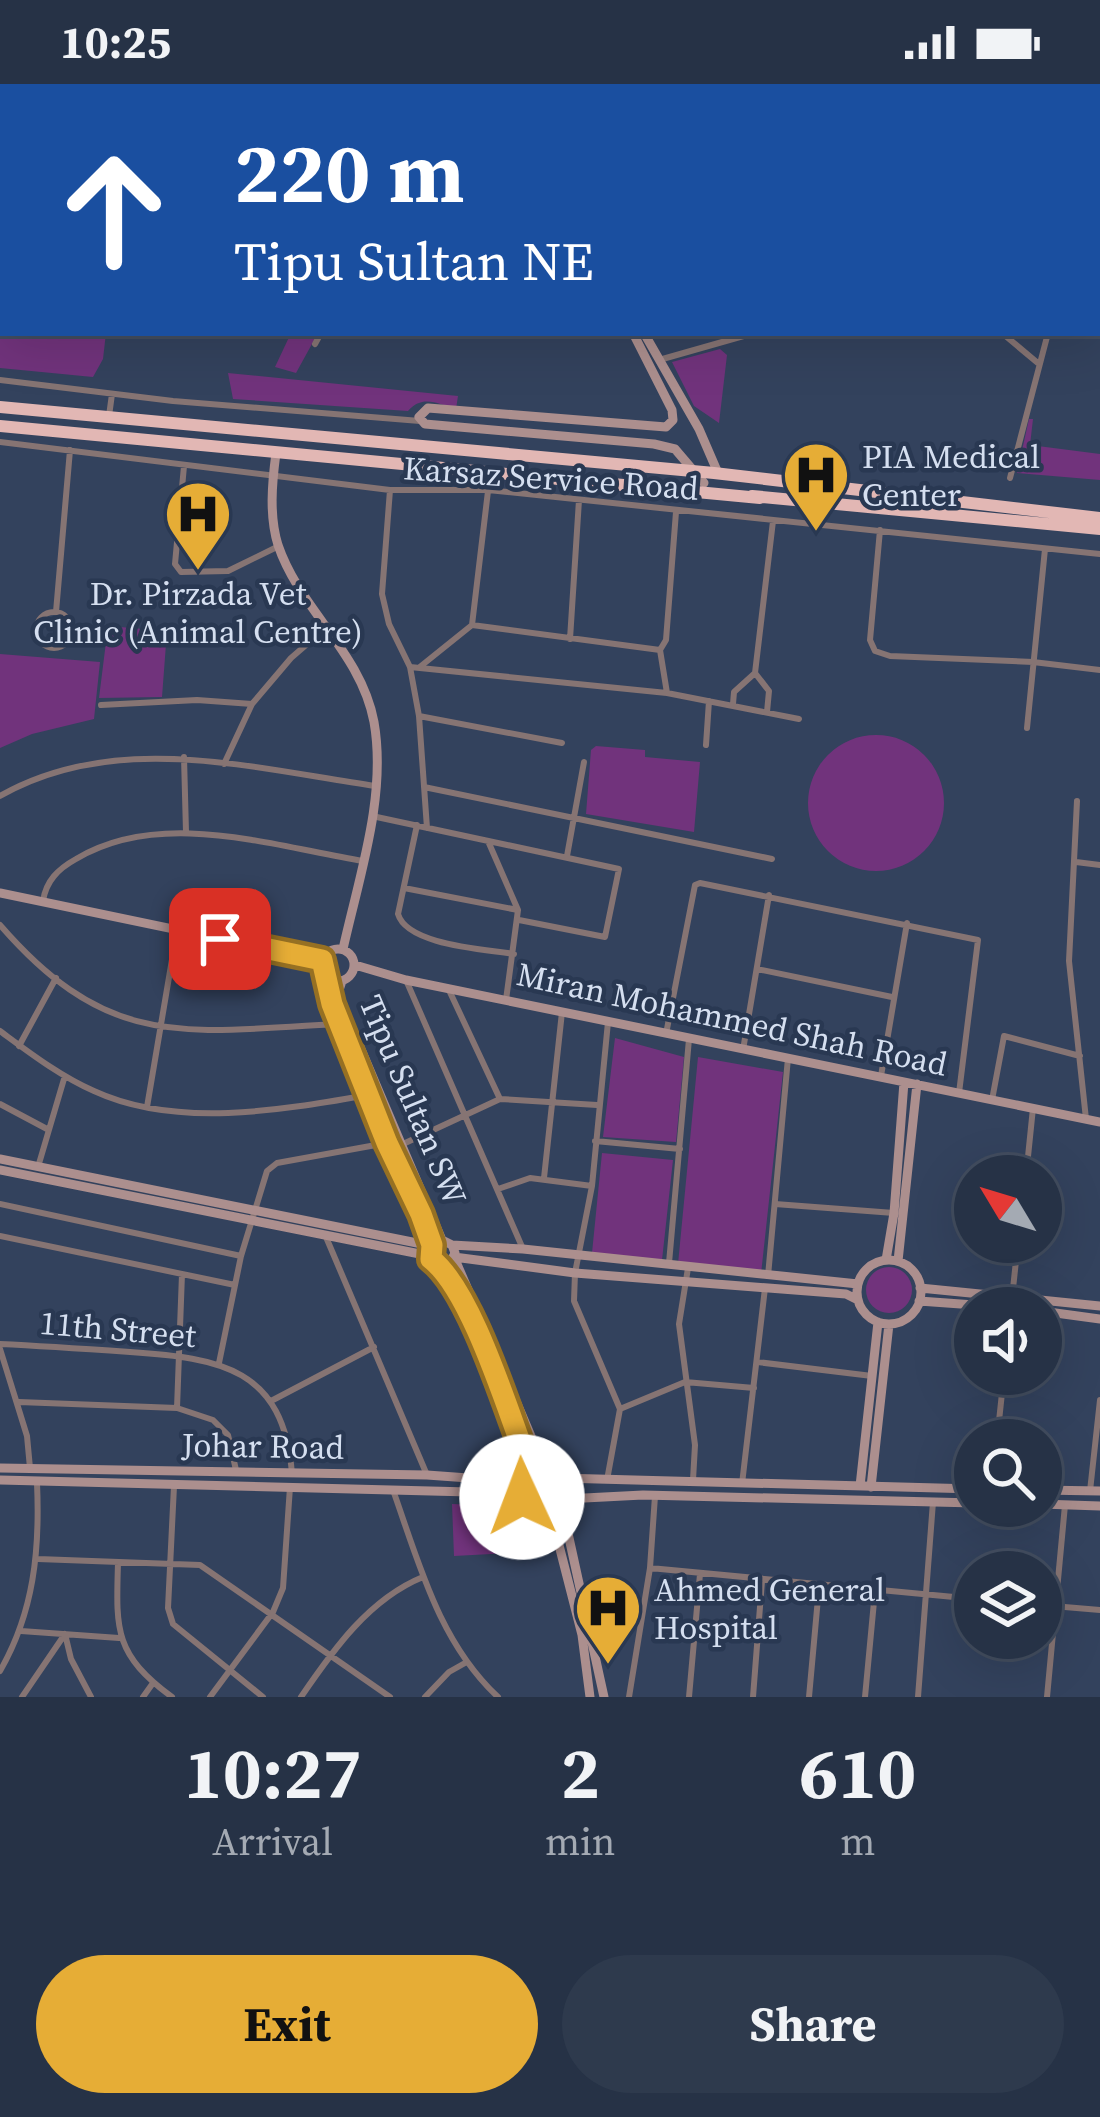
<!DOCTYPE html>
<style>
:root{--surface:#263246;--page:#2e3a4d;--text:#f1f3f6;--muted:#a4aab3;--line:#424d5f;--accent:#e6ad36}
body{margin:0;font-family:"Source Serif 4",serif;background:var(--page);color:var(--text);height:100vh;display:flex;flex-direction:column;font-size:45px;white-space:nowrap}
*{box-sizing:border-box;margin:0}
p{font-size:39px;color:var(--muted)}
.icon{flex:none;width:66px;height:66px;fill:none;stroke:currentColor;stroke-width:2;stroke-linecap:round;stroke-linejoin:round}
.map{position:relative;height:1613px;overflow:hidden}
.panel{display:flex;flex-direction:column;background:var(--surface);flex:1}
.panel>*{flex:none}
.hud{position:absolute;left:0px;top:0px;width:1101px;height:252px;box-shadow:0 12px 48px #0002,0 0 0 3px var(--line);background:#1a4fa0;color:#fff;overflow:hidden}
.needle{width:78px;rotate:308deg}
.tools{position:absolute;left:954px;top:1071px;display:grid;gap:24px}
.tools a{display:grid;place-items:center;width:108px;height:108px;border-radius:50%;background:var(--surface);box-shadow:0 12px 48px #0002,0 0 0 3px var(--line);font-size:60px}
.pin{position:absolute;display:grid;place-items:center;width:102px;height:102px;color:#fff;margin:-51px;border-radius:24px;box-shadow:0 6px 18px #0006}
.me{position:absolute;width:132px;margin:-66px;rotate:358deg;stroke-linejoin:round;filter:drop-shadow(0 0 9px #0008)}
.turn{display:flex;align-items:center;gap:42px;height:252px;padding:0 36px;font-size:54px}
.turn .icon{width:156px;height:156px;stroke-width:2.5}
.turn b{display:block;font-size:84px;line-height:102px}
.eta{display:flex;justify-content:space-evenly;align-items:center;height:204px;text-align:center}
.eta b{font-size:72px;font-weight:700;line-height:84px}
.button{display:flex;gap:24px;margin-top:auto;padding:24px 36px}
.button a{flex:1;height:138px;border-radius:72px;background:var(--accent);color:#111;font-size:48px;font-weight:700;line-height:138px;text-align:center}
.button a+a{background:var(--page);color:var(--text)}
.status{display:flex;justify-content:space-between;align-items:center;height:84px;padding:0 60px;background:var(--surface);direction:ltr}
.status svg{height:33px;fill:currentColor}
.map>svg:first-child{display:block}
.green{fill:#71337c}
.lines{fill:none;stroke-linecap:round;stroke-linejoin:round}
.street{stroke:#867473;stroke-width:6}
.secondary{stroke:#ac8f8e;stroke-width:9}
.highway{stroke:#e2b7b4;stroke-width:12}
.route-casing{stroke:#967023;stroke-width:30}
.route{stroke:#e6ad36;stroke-width:21}
.labels{text-anchor:middle;dominant-baseline:central;stroke-width:9;stroke-linejoin:round;paint-order:stroke}
.poi-label{font-size:33px;fill:#d5dff0;stroke:#293852;text-anchor:start}
.street-label{font-size:33px;fill:#d5dff0;stroke:#293852}
</style>
<div class="status"><b>10:25</b><svg viewBox="0 0 49 12"><path d="M0 12V9h3v3zM5 12V6h3v6zM10 12V3h3v9zM15 12V0h3v12zM26 1h20v11H26zM47 4h2v5h-2z"/></svg></div>
<div class="map">
<svg width="1100" height="1613" viewBox="0 0 1100 1613">
<rect width="100%" height="100%" fill="#33425d"/>
<!-- green -->
<path class="green" d="M0,99L3,249H106L103,275L93,293L0,284Z
M291,249H318L296,289L275,283Z
M720,265L727,271L719,339L694,322L672,278Z
M228,289L458,312L456,325C438,320 423,310 408,327L233,315Z
M1029,335H1033L1030,361L1100,370V396L1017,389Z
M108,542L167,547L162,613L99,614Z
M0,570L100,578L94,635L32,650L0,664Z
M808 719a68 68 0 1 1 136 0a68 68 0 1 1-136 0Z
M596,662L645,666V673L700,678L694,748L586,730L591,666Z
M615,954L684,973L676,1058L603,1053Z
M698,973L783,988L761,1190L678,1180Z
M602,1069L673,1076L662,1176L592,1169Z
M866 1206a23 23 0 1 1 46 0a23 23 0 1 1-46 0Z
M452,1420L499,1422L510,1427L531,1468L454,1472Z"/>
<g class="lines">
<!-- street -->
<path class="street" d="M33,3L35,0
M138,3L140,0
M405,3L407,0
M959,3L962,0
M0,18L3,20
M1098,150L1100,148
M1002,249L1039,280
M315,260L321,249
M659,276L754,249
M0,296L173,317L420,337
M109,332L112,310
M0,358L390,406H488L1100,470
M184,382L175,480L181,488L228,487L279,462
M1010,394L1048,249
M390,406L382,510L389,540L410,583L419,632L427,744
M880,446L870,556L875,567L890,572L1033,578L1100,586
M36 546a18 18 0 1 1 36 0a18 18 0 1 1-36 0Z
M56,528L70,366
M472,541L488,407
M570,555L579,416
M660,566L666,556L676,428
M421,582L472,541L660,566L667,609
M410,583L667,609L799,635
M755,589L769,607L767,628
M733,620L734,608L755,589L773,437
M101,621L197,616L252,620
M419,632L562,659
M1027,644L1045,465
M706,661L709,617
M184,673L186,748
M224,680L252,620L291,574L328,542
M424,703L772,775
M0,712C116,646 251,684 375,702
M1077,717L1069,877L1086,1035
M372,732L619,785L605,853L519,836
M417,741L398,830C407,861 484,865 514,870
M488,757L518,826L506,916
M567,772L584,678
M1076,778L1100,781
M404,804L518,826
M43,817C46,797 58,785 76,775C161,724 272,762 363,777
M0,841C111,969 188,947 340,940
M757,885L892,913
M406,896L523,1165
M448,904L500,1015
M0,947C30,969 60,992 94,1007C176,1045 282,1026 368,1011
M666,950L695,801L700,799L978,856L959,1009
M19,962L56,894
M743,966L769,811
M881,992L907,839
M992,1016L1004,952L1080,972
M0,1020L47,1045
M147,1023L177,846
M595,1057L680,1065
M403,1060L500,1015L597,1021
M38,1083L64,995
M1026,1092L1033,1024
M544,1094L562,928
M498,1105L530,1094L592,1102
M0,1120L241,1172
M775,1120L894,1129
M0,1152L235,1201
M326,1153L427,1391
M669,1179L689,955
M688,1184L679,1240L695,1361L693,1396
M768,1192L788,974
M1012,1214L1018,1158
M0,1260C43,1262 87,1265 130,1268C220,1274 284,1284 292,1390
M0,1265L27,1352L30,1384
M757,1278L872,1292
M219,1279L241,1172L267,1087L277,1079L387,1059
M271,1317L374,1263
M19,1318L177,1324L213,1336L228,1351L236,1386
M177,1324L182,1190
M620,1325L685,1298L754,1304
M997,1356L1004,1290
M607,1396L620,1325L574,1217L575,1189L592,1102L608,938
M742,1400L765,1204
M174,1402L168,1524L173,1540L263,1613
M393,1406C419,1479 439,1558 498,1613
M1090,1407L1100,1316
M38,1475L200,1481L390,1613
M118,1479C116,1546 114,1570 172,1613
M650,1484L975,1515
M1041,1521L1100,1526
M21,1547L119,1554
M65,1550L71,1575L91,1613
M0,1587C34,1528 40,1466 37,1399
M22,1613L65,1550
M143,1613L153,1599
M210,1613L273,1528L283,1504L290,1403
M301,1613C333,1566 369,1515 423,1493
M425,1613L449,1588L465,1579
M629,1613L650,1484L655,1412
M689,1613L700,1490
M753,1613L762,1497
M809,1613L819,1503
M865,1613L875,1507
M918,1613L933,1418
M1047,1613L1065,1421"/>
<!-- secondary -->
<path class="secondary" d="M705,3L707,0
M717,3L719,0
M633,249L672,326L673,336L666,343L428,324L419,333L425,340L654,360L675,365L704,399
M644,249L699,345L718,389
M276,369C272,399 269,432 278,461C300,526 361,568 374,638C387,712 359,793 343,865
M0,809L322,876
M322 881a16 16 0 1 1 32 0a16 16 0 1 1-32 0Z
M355,881L406,896L1100,1038
M327,893L332,920L432,1161
M342,897L338,909L343,923L442,1156
M0,1075L432,1162
M0,1086L430,1172
M452,1161L455,1169L450,1179L439,1181L431,1175L432,1162L442,1156L452,1161L523,1165L858,1200
M454,1173L575,1189L846,1210L858,1216
M454,1173L546,1387
M886,1176L894,1129L904,998
M857 1208a32 32 0 1 1 64 0a32 32 0 1 1-64 0Z
M898,1177L917,1000
M442,1181L467,1225L531,1391
M920,1204L1100,1222
M919,1217L1016,1224
M1041,1227L1100,1235
M0,1384L427,1391L524,1398
M521 1409a22 22 0 1 1 44 0a22 22 0 1 1-44 0Z
M560,1394L975,1405
M0,1396L509,1409L522,1413
M860,1402L878,1238
M871,1403L889,1240
M1041,1406L1100,1407
M565,1415L643,1411L975,1419
M1041,1420L1100,1422
M562,1422L604,1613
M551,1430L582,1551L590,1613"/>
<!-- highway -->
<path class="highway" d="M0,323L714,389L1100,434
M0,342L760,414
M752,412L1100,445"/>
</g>
<g class="lines">
<!-- route casing -->
<g class="route-casing">
<path id="route" d="M220,855L322,876L332,920L387,1059L421,1130L432,1161L431,1175C471,1206 506,1322 526,1374L531,1391L524,1398L522,1413"/>
</g>
<!-- route -->
<use href="#route" class="route"/>
</g>
<!-- icons -->
<defs>
<g id="hospital-pin" transform="scale(3.45)"><path d="M0 17L-7.5 6A9.5 9.5 0 1 1 7.5 6Z" fill="#e6ad36" stroke="#293852"/><path d="M-5-5h3v3.5h4V-5h3V5h-3V1.5h-4V5h-3Z" fill="#111"/></g>
</defs>
<g fill-rule="evenodd">
<use href="#hospital-pin" x="816" y="391"/>
<use href="#hospital-pin" x="198" y="430"/>
<use href="#hospital-pin" x="608" y="1524"/>
</g>
<g class="labels">
<!-- poi labels -->
<g class="poi-label">
<text x="862" y="372">PIA Medical<tspan x="862" dy="38">Center</tspan></text>
<text x="198" y="509" text-anchor="middle">Dr. Pirzada Vet<tspan x="198" dy="38">Clinic (Animal Centre)</tspan></text>
<text x="654" y="1505">Ahmed General<tspan x="654" dy="38">Hospital</tspan></text>
</g>
<!-- street labels -->
<g class="street-label">
<text transform="translate(551 394) rotate(4)">Karsaz Service Road</text>
<text transform="translate(732 935) rotate(12)">Miran Mohammed Shah Road</text>
<text transform="translate(413 1016) rotate(67)">Tipu Sultan SW</text>
<text transform="translate(118 1245) rotate(5)">11th Street</text>
<text transform="translate(263 1362) rotate(1)">Johar Road</text>
</g>
</g>
</svg>
<div class="tools">
<a><svg class="needle" viewBox="-14 -14 28 28"><path d="M0-13l5 13h-10z" fill="#e53935"/><path d="M0 13l5-13h-10z" fill="#a4aab3"/></svg></a>
<a><svg class="icon" aria-label="sound" viewBox="0 0 24 24"><path d="M4 9h4l5-4v14l-5-4H4zM17 9q2 3 0 6"/></svg></a>
<a><svg class="icon" aria-label="search" viewBox="0 0 24 24"><circle cx="10" cy="10" r="6"/><path d="M15 15l6 6"/></svg></a>
<a><svg class="icon" aria-label="layers" viewBox="0 0 24 24"><path d="M12 4l9 5-9 5-9-5zM3 14l9 5 9-5"/></svg></a>
</div>
<div class="pin" style="left:220px;top:855px;background:#d93025"><svg class="icon" aria-label="arrive" viewBox="0 0 24 24"><path d="M6 21V4h12l-3 4 3 4H6"/></svg></div>
<svg class="me" style="left:522px;top:1413px" viewBox="-20 -20 40 40"><circle r="19" fill="#fff"/><path d="M0-13L10 11 0 6-10 11z" fill="#e6ad36"/></svg>
<div class="hud">
<div class="turn"><svg class="icon" aria-label="ahead" viewBox="0 0 24 24"><path d="M12 20V5M6 11l6-6 6 6"/></svg><div><b>220 m</b>Tipu Sultan NE</div></div>
</div>
</div>
<section class="panel">
<div class="eta">
<div><b>10:27</b><p>Arrival</p></div>
<div><b>2</b><p>min</p></div>
<div><b>610</b><p>m</p></div>
</div>
<div class="button"><a>Exit</a><a>Share</a></div>
</section>
